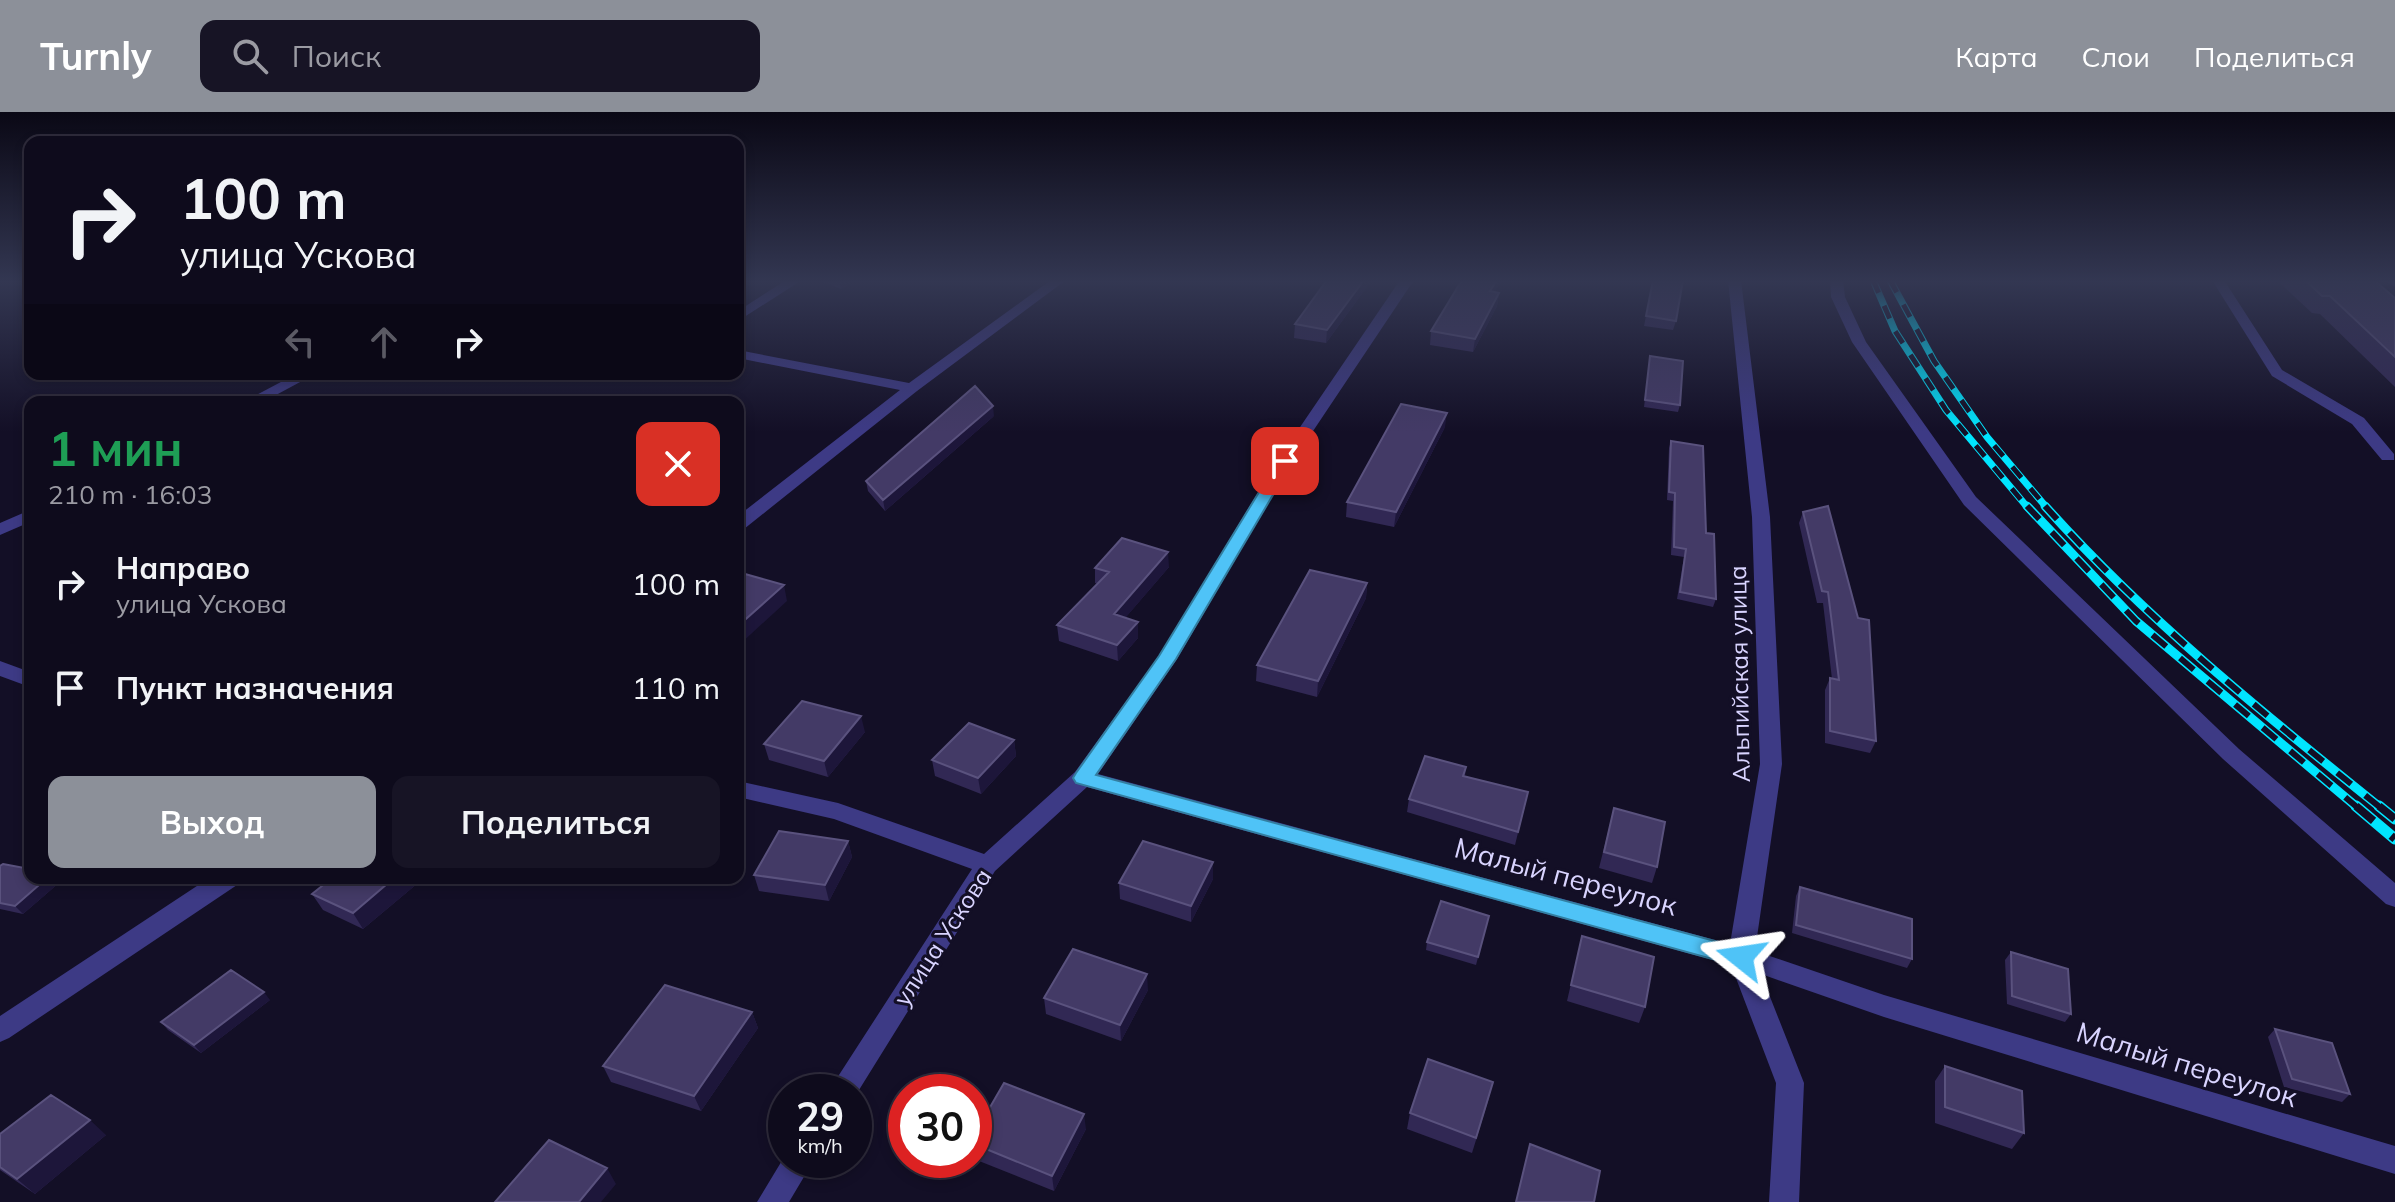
<!DOCTYPE html>
<html lang="ru">
<meta charset="utf-8">
<style>
:root{--surface:#0e0b1c;--page:#171425;--text:#f1f3f6;--muted:#9b9ba3;--line:#2e2b3b;--accent:#8c9099}
body{margin:0;font-family:Mulish,sans-serif;background:var(--page);color:var(--text);height:100vh;display:flex;flex-direction:column;font-size:30px;white-space:nowrap}
*{box-sizing:border-box;margin:0}
p{font-size:26px;color:var(--muted)}
.icon{flex:none;width:44px;height:44px;fill:none;stroke:currentColor;stroke-width:2;stroke-linecap:round;stroke-linejoin:round}
.map{position:relative;flex:1;overflow:hidden}
.details{position:absolute;left:24px;top:284px;width:720px;height:488px;display:flex;flex-direction:column;background:var(--surface);border-radius:16px;box-shadow:0 4px 12px #0003,0 0 0 2px var(--line)}
.details>*{flex:none}
.hud{position:absolute;left:24px;top:24px;width:720px;height:244px;border-radius:16px;box-shadow:0 4px 12px #0003,0 0 0 2px var(--line);background:#0e0b1c;color:var(--text);overflow:hidden}
.speed{position:absolute;left:768px;top:962px;display:flex;gap:16px;font-size:40px;font-weight:700;text-align:center}
.speed>*{display:grid;place-content:center;width:104px;height:104px;border-radius:50%;background:var(--surface);box-shadow:0 4px 12px #0003,0 0 0 2px var(--line);line-height:1}
.speed small{font-size:20px;font-weight:400}
.speed .limit{border:12px solid #d22;background:#fff;color:#111}
.pin{position:absolute;display:grid;place-items:center;width:68px;height:68px;color:#fff;margin:-34px;border-radius:16px;box-shadow:0 4px 12px #0006}
.me{position:absolute;width:88px;margin:-44px;rotate:285deg;stroke-linejoin:round;filter:drop-shadow(0 0 6px #0008)}
.turn{display:flex;align-items:center;gap:28px;height:168px;padding:0 24px;font-size:36px}
.turn .icon{width:104px;height:104px;stroke-width:2.5}
.turn b{display:block;font-size:56px;line-height:68px}
.lanes{display:flex;align-items:center;height:76px;padding:0 24px;background:#0003;justify-content:center;gap:40px;direction:ltr}
.lanes .off{opacity:.35}
.round{display:grid;place-items:center;flex:none;width:84px;height:84px;border-radius:16px;background:var(--page)}
.headline{display:flex;align-items:center;justify-content:space-between;height:136px;padding:0 24px}
h1{font-size:48px;font-weight:700;line-height:60px;color:#1e9e55}
.primary-button{display:flex;gap:16px;margin-top:auto;padding:16px 24px}
.primary-button a{flex:1;height:92px;border-radius:16px;background:var(--accent);color:#fff;font-size:32px;font-weight:700;line-height:92px;text-align:center}
.primary-button a+a{background:var(--page);color:var(--text)}
ul{padding:0;list-style:none}
li{display:flex;align-items:center;gap:24px;height:104px;padding:0 24px}
li div{flex:1}
li b{display:block;font-size:30px}
li em{font-style:normal}
header{display:flex;align-items:center;gap:48px;box-sizing:border-box;height:112px;padding:0 40px;background:var(--accent);color:#fff}
header strong{font-size:38px}
nav{display:flex;gap:44px;margin-inline-start:auto;font-size:28px}
.search{width:560px;height:72px;background:var(--page);display:flex;align-items:center;gap:20px;box-sizing:border-box;padding:0 28px;border-radius:16px;color:var(--muted);font-size:30px}
.map>svg:first-child{display:block}
.lines{fill:none;stroke-linecap:round;stroke-linejoin:round}
.minor{fill:#3d3a85;fill-rule:evenodd}
.rail-far2-casing{stroke:#00e5ff;stroke-width:7}
.rail-far1-casing{stroke:#00e5ff;stroke-width:9}
.rail-casing{stroke:#00e5ff;stroke-width:11}
.rail-far2{stroke:#130f26;stroke-width:5;stroke-dasharray:14;stroke-linecap:butt}
.rail-far1{stroke:#130f26;stroke-width:6;stroke-dasharray:18;stroke-linecap:butt}
.rail{stroke:#130f26;stroke-width:8;stroke-dasharray:23;stroke-linecap:butt}
.wall{fill:#312854}
.shaded-wall{fill:#1d163a}
.building{fill:#433a66;stroke:#5a527e;stroke-width:2}
.route{fill:#4fc3f7;stroke:#337fa1;stroke-width:2}
.labels{text-anchor:middle;dominant-baseline:central;stroke-width:6;stroke-linejoin:round;paint-order:stroke}
.street-label{font-size:24px;fill:#d9d4ff;stroke:#130f26}
.near-street-label{font-size:28px;fill:#d9d4ff;stroke:#130f26}
</style>
<header>
<strong>Turnly</strong>
<div class="search"><svg class="icon" aria-label="search" viewBox="0 0 24 24"><circle cx="10" cy="10" r="6"/><path d="M15 15l6 6"/></svg>Поиск</div>
<nav><a>Карта</a><a>Слои</a><a>Поделиться</a></nav>
</header>
<div class="map">
<svg width="2395" height="1090" viewBox="0 0 2395 1090">
<rect width="100%" height="100%" fill="#130f26"/>
<g class="lines">
<!-- minor -->
<path class="minor" d="M786,168H802L738,209V199Z
M1051,168H1066L917,279L744,417L738,418V404L900,278L738,246V238L909,271Z
M1400,168H1414L1293,349L1177,547L1098,662L1730,832L1760,652L1752,405L1728,168H1741L1770,405L1782,652L1755,839L1884,883L2395,1034V1062L1884,905L1761,862L1804,971L1799,1090H1769L1776,971L1731,853L1087,675L995,759L854,986V980H828L972,757L834,707L738,685V669L838,691L984,742L1075,660L1159,544L1277,349Z
M1830,168H1843L1845,185L1866,230L1976,385L2239,637L2395,771V795L2386,792L2223,647L1964,393L1852,230L1831,185Z
M2212,168H2224L2282,258L2364,306L2394,342V348H2382L2352,312L2272,264Z
M2384,168H2395V175Z
M296,262H315L263,290H243Z
M30,398V410L0,423V411Z
M0,549L30,560V575L0,564Z
M209,766H240L237,773L9,926L0,930V904Z
M786,1042V1048H814L789,1090H757Z"/>
<!-- rail-far2 casing -->
<g class="rail-far2-casing">
<path id="rail-far2" d="M1873,168L1895,219L1946,298L2028,396
M1890,168L1934,249L1987,325L2047,396"/>
</g>
<!-- rail-far1 casing -->
<g class="rail-far1-casing">
<path id="rail-far1" d="M2027,394L2136,509L2358,696
M2045,394C2146,507 2264,602 2381,696"/>
</g>
<!-- rail casing -->
<g class="rail-casing">
<path id="rail" d="M2356,694L2395,727
M2379,694L2395,707"/>
</g>
<!-- rail-far2 -->
<use href="#rail-far2" class="rail-far2"/>
<!-- rail-far1 -->
<use href="#rail-far1" class="rail-far1"/>
<!-- rail -->
<use href="#rail" class="rail"/>
</g>
<!-- wall -->
<path class="wall" d="M819,168H855L841,177Z
M1327,168H1372L1326,231L1294,226L1295,212Z
M1653,168L1676,209L1673,218L1644,214Z
M2281,168H2374L2395,186V275L2320,202L2312,201L2280,171Z
M1495,180L1499,181L1497,194L1473,240L1430,233L1431,219Z
M1650,244L1680,293L1678,300L1644,295Z
M994,304L885,399L868,379L866,369Z
M1445,315L1394,415L1346,405L1347,390Z
M1671,329L1706,421L1716,487L1713,495L1677,487L1684,445L1671,443L1673,389L1667,388L1669,336Z
M1803,400L1876,629L1870,641L1825,631V578L1830,566L1832,567L1823,491H1817L1799,411Z
M1169,455L1125,506L1138,526L1118,549L1059,529L1057,513L1098,472L1095,471V456Z
M1367,471L1366,486L1317,585L1256,569L1257,553Z
M865,620L828,665L769,648L764,632Z
M1014,628L1016,644L981,682L935,664L932,648Z
M1466,655L1465,664L1528,680L1515,733L1407,700L1409,687Z
M1614,696L1657,755L1652,771L1599,756Z
M848,729L852,745L829,789L759,779L754,763Z
M0,754L60,770L23,802L0,797Z
M1213,767L1191,810L1120,787L1119,771Z
M418,771L363,817L323,798L312,782Z
M1800,775L1912,847L1907,856L1792,821L1796,784Z
M1489,804L1476,853L1426,838L1427,830Z
M1582,824L1645,895L1639,911L1567,889Z
M2011,840L2071,902L2065,910L2007,892L2005,848Z
M1148,878L1121,929L1046,902L1044,886Z
M270,888L201,941L168,918L161,910Z
M752,900L758,916L701,999L611,970L603,954Z
M2275,917L2350,982L2342,990L2284,975L2268,925Z
M1945,954L2024,1021L2012,1037L1935,1011V969Z
M1489,986L1472,1041L1407,1017L1410,1001Z
M1086,1017L1054,1079L974,1047V1023Z
M0,1022L106,1023L35,1082L0,1058Z"/>
<!-- shaded-wall -->
<path class="shaded-wall" d="M839,168H855L841,177Z
M1364,168H1372L1326,231L1327,218Z
M1497,168H1502L1488,192L1490,179Z
M1499,181L1497,194L1473,240L1475,227Z
M993,294L994,304L885,399L883,388Z
M1447,301L1445,315L1394,415L1396,400Z
M1168,440L1169,455L1115,518L1114,502Z
M1367,471L1366,486L1317,585L1318,569Z
M784,473L787,489L738,534V514Z
M1138,510V526L1118,549L1117,533Z
M861,604L865,620L828,665L824,649Z
M1014,628L1016,644L981,682L978,666Z
M848,729L852,745L829,789L825,773Z
M1213,750V767L1191,810V794Z
M47,766H57L60,770L23,802L15,794Z
M394,766H415L418,771L363,817L353,801Z
M1147,862L1148,878L1121,929L1120,913Z
M264,880L270,888L201,941L194,933Z
M752,900L758,916L701,999L694,984Z
M1084,1002L1086,1017L1054,1079L1052,1064Z
M90,1008L106,1023L35,1082L17,1067Z
M607,1056L616,1072L601,1090H579Z"/>
<!-- building -->
<path class="building" d="M1327,168H1364L1327,218L1295,212Z
M1462,168H1497L1490,179L1499,181L1475,227L1431,219Z
M1653,168H1683L1676,209L1646,204Z
M2305,168H2374L2395,186V245L2330,184H2322Z
M1650,244L1683,249L1680,293L1645,288Z
M975,274L993,294L883,388L866,369Z
M1401,292L1447,301L1396,400L1347,390Z
M1671,329L1703,334L1706,421L1714,422L1716,487L1680,480L1686,437L1674,435L1675,381L1669,380Z
M1828,394L1858,506L1869,508L1876,629L1830,619V566L1839,568L1828,480L1822,479L1803,400Z
M1122,426L1168,440L1114,502L1138,510L1117,533L1057,513L1109,460L1095,456Z
M1310,458L1367,471L1318,569L1257,553Z
M738,460L784,473L738,514Z
M802,589L861,604L824,649L764,632Z
M969,611L1014,628L978,666L932,648Z
M1425,644L1466,655L1463,664L1528,680L1518,720L1409,687Z
M1614,696L1665,710L1657,755L1604,740Z
M779,719L848,729L825,773L754,763Z
M1143,729L1213,750L1191,794L1119,771Z
M3,752L30,757V766H47L15,794L0,791V754Z
M332,766H394L353,801L312,782Z
M1800,775L1912,807V847L1796,813Z
M1441,789L1489,804L1478,845L1427,830Z
M1582,824L1654,845L1645,895L1571,873Z
M1073,837L1147,862L1120,913L1044,886Z
M2011,840L2068,857L2071,902L2012,884Z
M231,858L264,880L194,933L161,910Z
M665,873L752,900L694,984L603,954Z
M2275,917L2332,931L2350,982L2292,967Z
M1428,947L1493,970L1476,1026L1410,1001Z
M1945,954L2022,979L2024,1021L1945,995Z
M1004,971L1084,1002L1052,1064L974,1032V1023Z
M51,983L90,1008L17,1067L0,1055V1022Z
M549,1028L607,1056L579,1090H495Z
M1530,1032L1600,1059L1594,1090H1516Z"/>
<!-- sky -->
<linearGradient id="sky" x2="0" y2="1"><stop stop-color="#0a0815"/><stop offset="0.53" stop-color="#333752"/><stop offset="1" stop-color="#333752" stop-opacity="0"/></linearGradient>
<rect width="2395" height="320" fill="url(#sky)"/>
<!-- route -->
<path class="route" d="M1285,344L1293,349L1176,547L1096,663L1741,836L1749,839L1753,845L1749,852L1741,855L1076,671L1073,666L1076,661L1159,544L1278,349Z"/>
<g class="labels">
<!-- street labels -->
<g class="street-label">
<text transform="translate(1739 562) rotate(-91)">Альпийская улица</text>
<text transform="translate(942 825) rotate(-57)">улица Ускова</text>
</g>
<!-- near-street labels -->
<g class="near-street-label">
<text transform="translate(1566 764) rotate(15)">Малый переулок</text>
<text transform="translate(2187 952) rotate(17)">Малый переулок</text>
</g>
</g>
</svg>
<div class="speed"><div>29<small>km/h</small></div><div class="limit">30</div></div>
<div class="pin" style="left:1285px;top:349px;background:#d93025"><svg class="icon" aria-label="arrive" viewBox="0 0 24 24"><path d="M6 21V4h12l-3 4 3 4H6"/></svg></div>
<svg class="me" style="left:1741px;top:845px" viewBox="-20 -20 40 40"><path d="M0-17L14 15 0 8-14 15z" fill="#4fc3f7" stroke="#fff" stroke-width="4"/></svg>
<div class="hud">
<div class="turn"><svg class="icon" aria-label="right" viewBox="0 0 24 24"><path d="M7 20v-9h11M14 6l5 5-5 5"/></svg><div><b>100 m</b>улица Ускова</div></div>
<div class="lanes"><svg class="icon off" aria-label="left" viewBox="0 0 24 24"><path d="M17 20v-9H6M10 6l-5 5 5 5"/></svg><svg class="icon off" aria-label="ahead" viewBox="0 0 24 24"><path d="M12 20V5M6 11l6-6 6 6"/></svg><svg class="icon" aria-label="right" viewBox="0 0 24 24"><path d="M7 20v-9h11M14 6l5 5-5 5"/></svg></div>
</div>
<section class="details">
<div class="headline"><div><h1>1 мин</h1><p>210 m · 16:03</p></div><a class="round" style="background:#d93025;color:#fff"><svg class="icon" aria-label="close" viewBox="0 0 24 24"><path d="M6 6l12 12M18 6L6 18"/></svg></a></div>
<ul>
<li><svg class="icon" aria-label="right" viewBox="0 0 24 24"><path d="M7 20v-9h11M14 6l5 5-5 5"/></svg><div><b>Направо</b><p>улица Ускова</p></div><em>100 m</em></li>
<li><svg class="icon" aria-label="arrive" viewBox="0 0 24 24"><path d="M6 21V4h12l-3 4 3 4H6"/></svg><div><b>Пункт назначения</b></div><em>110 m</em></li>
</ul>
<div class="primary-button"><a>Выход</a><a>Поделиться</a></div>
</section>
</div>
